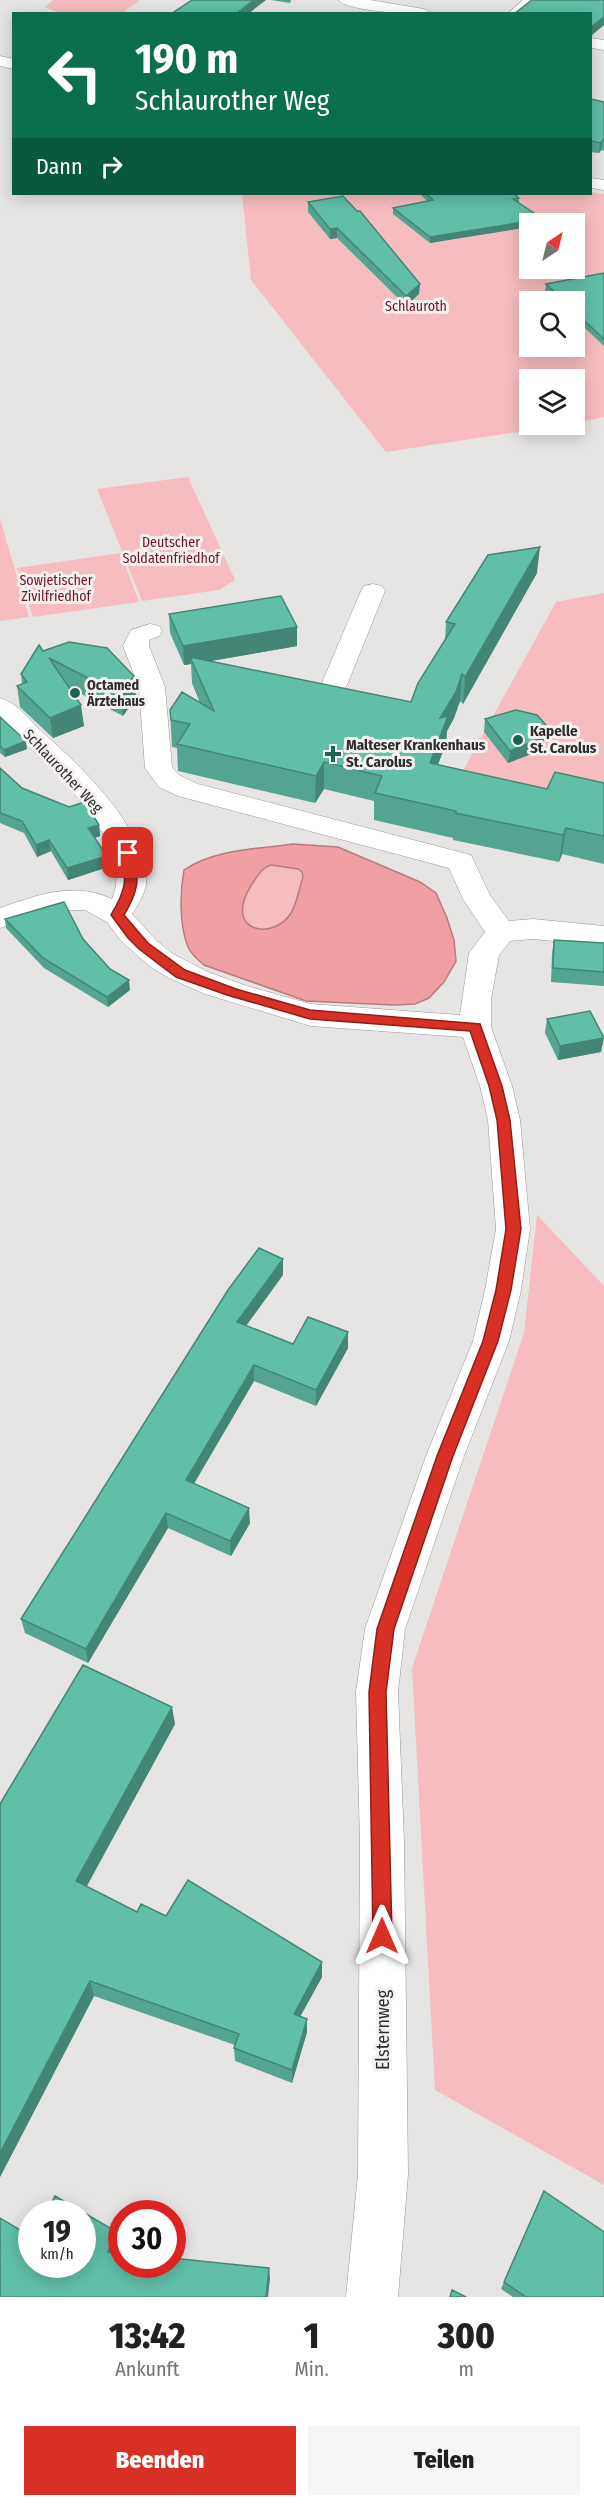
<!DOCTYPE html>
<html lang="de">
<meta charset="utf-8">
<style>
:root{--surface:#fff;--page:#f6f6f6;--text:#202124;--muted:#757577;--accent:#d93025}
body{margin:0;font-family:"Fira Sans Condensed",sans-serif;background:var(--page);color:var(--text);height:100vh;display:flex;flex-direction:column;font-size:22px;white-space:nowrap}
*{box-sizing:border-box;margin:0}
p{font-size:20px;color:var(--muted)}
.icon{flex:none;width:33px;height:33px;fill:none;stroke:currentColor;stroke-width:2;stroke-linecap:round;stroke-linejoin:round}
.map{position:relative;height:2297px;overflow:hidden}
.drawer{display:flex;flex-direction:column;background:var(--surface);flex:1}
.drawer>*{flex:none}
.guide{position:absolute;left:12px;top:12px;width:580px;height:183px;border-radius:0px;box-shadow:0 3px 15px #0003;background:#0b6e4f;color:#fff;overflow:hidden}
.needle{width:39px;rotate:35deg}
.tools{position:absolute;left:519px;top:213px;display:grid;gap:12px}
.tools a{display:grid;place-items:center;width:66px;height:66px;border-radius:0px;background:var(--surface);box-shadow:0 3px 15px #0003;font-size:30px}
.speed{position:absolute;left:18px;top:2200px;display:flex;gap:12px;font-size:30px;font-weight:700;text-align:center}
.speed>*{display:grid;place-content:center;width:78px;height:78px;border-radius:50%;background:var(--surface);box-shadow:0 3px 15px #0003;line-height:1}
.speed small{font-size:15px;font-weight:400}
.speed .limit{border:9px solid #d22;background:#fff;color:#111}
.pin{position:absolute;display:grid;place-items:center;width:51px;height:51px;color:#fff;margin:-26px;border-radius:12px;box-shadow:0 3px 9px #0006}
.me{position:absolute;width:66px;margin:-33px;rotate:0deg;stroke-linejoin:round;filter:drop-shadow(0 0 4px #0008)}
.turn{display:flex;align-items:center;gap:21px;height:126px;padding:0 24px;font-size:27px}
.turn .icon{width:78px;height:78px;stroke-width:2.5}
.turn b{display:block;font-size:42px;line-height:51px}
.then{display:flex;align-items:center;height:57px;padding:0 24px;background:#0003;gap:12px;font-size:22px}
.eta{display:flex;justify-content:space-evenly;align-items:center;height:102px;text-align:center}
.eta b{font-size:36px;font-weight:800;line-height:42px}
.primary-button{display:flex;gap:12px;margin-top:auto;padding:12px 24px}
.primary-button a{flex:1;height:69px;border-radius:0px;background:var(--accent);color:#fff;font-size:24px;font-weight:800;line-height:69px;text-align:center}
.primary-button a+a{background:var(--page);color:var(--text)}
.map>svg:first-child{display:block}
.green{fill:#f7bcbf;fill-rule:evenodd}
.water{fill:#f09fa5;stroke:#b67d81;stroke-width:1.5;fill-rule:evenodd}
.lines{fill:none;stroke-linecap:round;stroke-linejoin:round}
.minor-casing{stroke:#9a9797;stroke-width:1}
.minor{fill:#fff;fill-rule:evenodd}
.wall{fill:#53a490}
.shaded-wall{fill:#448676}
.building{fill:#61bfa8;stroke:#448676;stroke-width:1.5}
.route{fill:#d93025;stroke:#8d1f18;stroke-width:1.5}
.poi-dot{fill:#1f6354;stroke:#f5f1f1;stroke-width:2}
.labels{text-anchor:middle;dominant-baseline:central;stroke-width:6;stroke-linejoin:round;paint-order:stroke}
.far-park-label{font-size:14px;fill:#701326;stroke:#f5f1f1}
.far-poi-label{font-size:14px;font-weight:bold;fill:#2e2d2d;stroke:#f5f1f1;text-anchor:start}
.poi-label{font-size:15px;font-weight:bold;fill:#2e2d2d;stroke:#f5f1f1;text-anchor:start}
.street-label{font-size:15px;fill:#2e2d2d;stroke:#f5f1f1}
.near-street-label{font-size:18px;fill:#2e2d2d;stroke:#f5f1f1}
</style>
<div class="map">
<svg width="604" height="2297" viewBox="0 0 604 2297">
<rect width="100%" height="100%" fill="#e7e4e4"/>
<!-- green -->
<path class="green" d="M53,0H140L124,12L132,13H60L45,7Z
M591,192L604,194V417L575,423L574,380H530V424L563,425L386,452L251,280L242,194H591ZM530,224H574V268H530ZM530,302H574V346H530Z
M188,477L235,580L219,590L142,601L97,489Z
M0,519L29,617L0,621Z
M121,553L139,602L33,617L17,568Z
M604,593V809L455,785L556,602Z
M271,865L298,869L302,872L303,877C299,888 297,903 291,913C274,941 221,933 252,884C258,876 261,868 271,865Z
M537,1215L604,1286V2185L435,2090L412,1668L524,1333Z"/>
<!-- water -->
<path class="water" d="M293,844L338,847L420,882L436,893L447,918L454,940L456,961L444,982L429,998L415,1004L394,1005L306,1001L204,965C198,960 191,954 188,947C179,925 180,892 184,870C215,849 258,849 293,844ZM271,865L298,869L302,872L303,877C299,889 297,903 291,913C274,941 221,933 252,884C258,876 261,868 271,865Z"/>
<g class="lines">
<!-- minor casing -->
<g class="minor-casing">
<path id="minor" d="M338,0H370L424,9L431,14C413,14 349,12 338,0Z
M523,0H539L524,14H507Z
M591,38L604,40V50L591,48Z
M0,56L14,59V69L0,66Z
M591,178L604,180V190L591,188Z
M373,584L382,586L385,591L347,685L343,690L334,693L325,690L321,685L361,591L364,586Z
M150,624L159,626L162,631L159,636L149,640V646L165,687L172,767L179,775L198,784L471,855L491,897L509,921L533,919L604,926V946L533,939L510,941L499,955L491,999V1027L512,1086L520,1120L530,1229L521,1290L509,1341L464,1456L405,1629L398,1692L404,1841L408,2174L398,2297H346L358,2174L360,1841L356,1692L365,1629L426,1456L473,1341L485,1290L496,1229L488,1120L480,1086L463,1037L311,1026L205,994L169,978L152,968L121,941L107,922L85,910H58L0,928V908C37,895 74,881 112,899C139,839 38,757 0,720V698C16,702 28,718 39,729C79,765 140,820 146,876C148,890 139,903 132,914L157,941L173,954L208,972L247,986L311,1004L460,1015L469,953L485,932L463,899L449,868L178,796L159,787L145,768L139,687L123,646L131,630Z"/>
</g>
<!-- minor -->
<use href="#minor" class="minor"/>
</g>
<!-- wall -->
<path class="wall" d="M271,0H291L290,3Z
M591,99L604,102V151L601,150L599,153L591,152Z
M420,194H514L519,198V203L543,219L542,224H530L430,243L393,214V208L427,201Z
M308,202L419,294L406,306L337,238L330,239L308,212Z
M604,273V346L574,318V302H557L545,291L546,284Z
M537,573L463,704L460,701L454,718L447,731L446,743L438,765L547,789L604,783V864L562,854L559,862L453,840V838L374,820V801L324,789L315,803L178,771L177,748L172,747L170,710L200,703L192,683L191,664L184,665L170,633L169,614L297,627V646L210,661L411,702L445,640L446,622Z
M43,651L136,697L123,716L70,688L84,726L53,738L20,707L17,686L22,684L21,674Z
M0,717L27,749L5,757L0,753Z
M485,719L547,726L545,739L539,751L508,763L484,732Z
M0,768L22,788L99,825L100,836L95,838L108,867L68,880L51,851L37,857L24,833L0,823Z
M5,919L83,939L130,990L108,1007L44,968L6,928Z
M554,940L604,943V986L551,982L552,954Z
M547,1019L601,1052L558,1060L545,1033Z
M283,1275L246,1326L293,1344L348,1348L316,1406L254,1381L194,1484L250,1523L231,1556L168,1528L88,1663L25,1633L21,1619Z
M175,1724L86,1886L137,1912L166,1916L322,1977L300,2016L307,2032L292,2083L235,2061L234,2048L235,2045L94,1996L0,2177V1804Z
M544,2191L604,2297H513L501,2289Z"/>
<!-- shaded-wall -->
<path class="shaded-wall" d="M254,0H266L248,14H236Z
M604,17V25L591,36V27Z
M603,140L601,150L599,153L600,143Z
M543,219L542,224H530V227L430,243V237Z
M337,228V238L330,239V229Z
M420,284L419,294L406,306V296Z
M540,547L537,573L463,704L465,677Z
M297,627V646L194,664L190,657L191,664L184,665L183,646Z
M462,674L460,701L454,718L447,731L446,743L428,790L430,763L440,718Z
M134,676L136,697L123,716L121,695Z
M81,705L84,726L53,738L50,718Z
M547,726L545,739L539,751L508,763L510,751Z
M26,741L27,749L5,757L4,750Z
M324,762V789L315,803L316,776Z
M99,825L100,836L90,839L88,828Z
M566,828L562,854L559,862L563,835Z
M49,840L51,851L37,857L36,845Z
M107,856L108,867L68,880L67,868Z
M129,980L130,990L108,1007L107,997Z
M604,1038L601,1052L558,1060L560,1046Z
M283,1259V1275L237,1338V1322Z
M348,1332V1348L316,1406V1390Z
M254,1365V1381L187,1495L186,1480Z
M249,1508L250,1523L231,1556L230,1541Z
M166,1513L168,1528L88,1663L86,1649Z
M172,1707L175,1724L81,1897L76,1881Z
M322,1962V1977L294,2028V2014Z
M90,1981L94,1996L0,2177V2153Z
M307,2019V2032L292,2083V2070Z
M117,2232L121,2243L112,2262L108,2252Z
M269,2268L270,2278L268,2297H266Z"/>
<!-- building -->
<path class="building" d="M192,0H254L236,14H171Z
M532,0H604V17L591,27V14H514Z
M591,99L604,102V140H603L600,143L591,141Z
M427,194H514L519,198L513,199L543,219L430,237L393,208L433,200Z
M343,196L357,211H360L420,284L406,296L337,228L330,229L308,202Z
M604,273V339L574,311V302H565L546,284Z
M540,547L465,677L462,674L456,692L440,718L448,716L430,763L547,789L555,772L604,783V836L566,828L563,835L455,813L456,811L375,793L382,776L324,762L316,776L177,744L190,724L171,720L170,710L182,692L214,711L190,657L411,702L418,683L455,624L446,622L488,555Z
M281,596L297,627L183,646L169,614Z
M69,642L107,648L134,676L121,695L49,658L81,705L50,718L17,686L27,682L21,674L39,645L43,651Z
M516,710L537,715L547,726L541,738L510,751L485,719Z
M0,717L26,741L4,750L0,746Z
M0,768L22,788L69,807L85,802L99,825L88,828L107,856L67,868L49,840L36,845L22,821L0,813Z
M64,902L83,939L110,969L129,980L107,997L43,958L5,919Z
M554,940L604,943V972L553,968Z
M590,1011L604,1038L560,1046L547,1019Z
M259,1248L283,1259L237,1322L293,1344L308,1317L348,1332L316,1390L254,1365L186,1480L249,1508L230,1541L166,1513L86,1649L21,1619L228,1290Z
M83,1665L172,1707L76,1881L137,1912L141,1904L166,1916L188,1880L322,1962L294,2014L307,2019L292,2070L234,2048L239,2034L90,1981L0,2153V1804Z
M544,2191L604,2232V2297H526L504,2282Z
M55,2196L117,2232L108,2252L122,2253V2265H172V2258L269,2268L266,2297H0V2218L32,2237V2265H82V2214H46Z
M452,2290L466,2297H450Z"/>
<!-- route -->
<path class="route" d="M128,849L134,853C139,881 139,890 124,915L148,943L185,970L236,989L310,1010L480,1024L502,1086L510,1120L521,1229L511,1290L498,1341L453,1456L394,1629L386,1692L392,1936L389,1943L382,1946L376,1943L373,1936L369,1692L377,1629L437,1456L483,1341L496,1290L506,1229L497,1120L489,1086L470,1031L310,1019L227,995L176,977L139,949L128,938L111,915C126,890 127,881 122,853Z"/>
<!-- markers -->
<g class="poi-dot">
<circle cx="75" cy="693" r="6"/>
<circle cx="518" cy="740" r="6"/>
<path d="M330 745h6v6h6v6h-6v6h-6v-6h-6v-6h6z"/>
</g>
<g class="labels">
<!-- far-park labels -->
<g class="far-park-label">
<text x="416" y="306">Schlauroth</text>
<text x="171" y="542">Deutscher<tspan x="171" dy="16">Soldatenfriedhof</tspan></text>
<text x="56" y="580">Sowjetischer<tspan x="56" dy="16">Zivilfriedhof</tspan></text>
</g>
<!-- far-poi labels -->
<g class="far-poi-label">
<text x="87" y="685">Octamed<tspan x="87" dy="16">Ärztehaus</tspan></text>
</g>
<!-- poi labels -->
<g class="poi-label">
<text x="530" y="731">Kapelle<tspan x="530" dy="17">St. Carolus</tspan></text>
<text x="346" y="745">Malteser Krankenhaus<tspan x="346" dy="17">St. Carolus</tspan></text>
</g>
<!-- street labels -->
<g class="street-label">
<text transform="translate(63 771) rotate(47)">Schlaurother Weg</text>
</g>
<!-- near-street labels -->
<g class="near-street-label">
<text transform="translate(383 2030) rotate(-90)">Elsternweg</text>
</g>
</g>
</svg>
<div class="tools">
<a><svg class="needle" viewBox="-14 -14 28 28"><path d="M0-13l5 13h-10z" fill="#e53935"/><path d="M0 13l5-13h-10z" fill="#757577"/></svg></a>
<a><svg class="icon" aria-label="search" viewBox="0 0 24 24"><circle cx="10" cy="10" r="6"/><path d="M15 15l6 6"/></svg></a>
<a><svg class="icon" aria-label="layers" viewBox="0 0 24 24"><path d="M12 4l9 5-9 5-9-5zM3 14l9 5 9-5"/></svg></a>
</div>
<div class="speed"><div>19<small>km/h</small></div><div class="limit">30</div></div>
<div class="pin" style="left:128px;top:853px;background:#d93025"><svg class="icon" aria-label="arrive" viewBox="0 0 24 24"><path d="M6 21V4h12l-3 4 3 4H6"/></svg></div>
<svg class="me" style="left:382px;top:1936px" viewBox="-20 -20 40 40"><path d="M0-17L14 15 0 8-14 15z" fill="#d93025" stroke="#fff" stroke-width="4"/></svg>
<div class="guide">
<div class="turn"><svg class="icon" aria-label="left" viewBox="0 0 24 24"><path d="M17 20v-9H6M10 6l-5 5 5 5"/></svg><div><b>190 m</b>Schlaurother Weg</div></div>
<div class="then">Dann<svg class="icon" aria-label="right" viewBox="0 0 24 24"><path d="M7 20v-9h11M14 6l5 5-5 5"/></svg></div>
</div>
</div>
<section class="drawer">
<div class="eta">
<div><b>13:42</b><p>Ankunft</p></div>
<div><b>1</b><p>Min.</p></div>
<div><b>300</b><p>m</p></div>
</div>
<div class="primary-button"><a>Beenden</a><a>Teilen</a></div>
</section>
